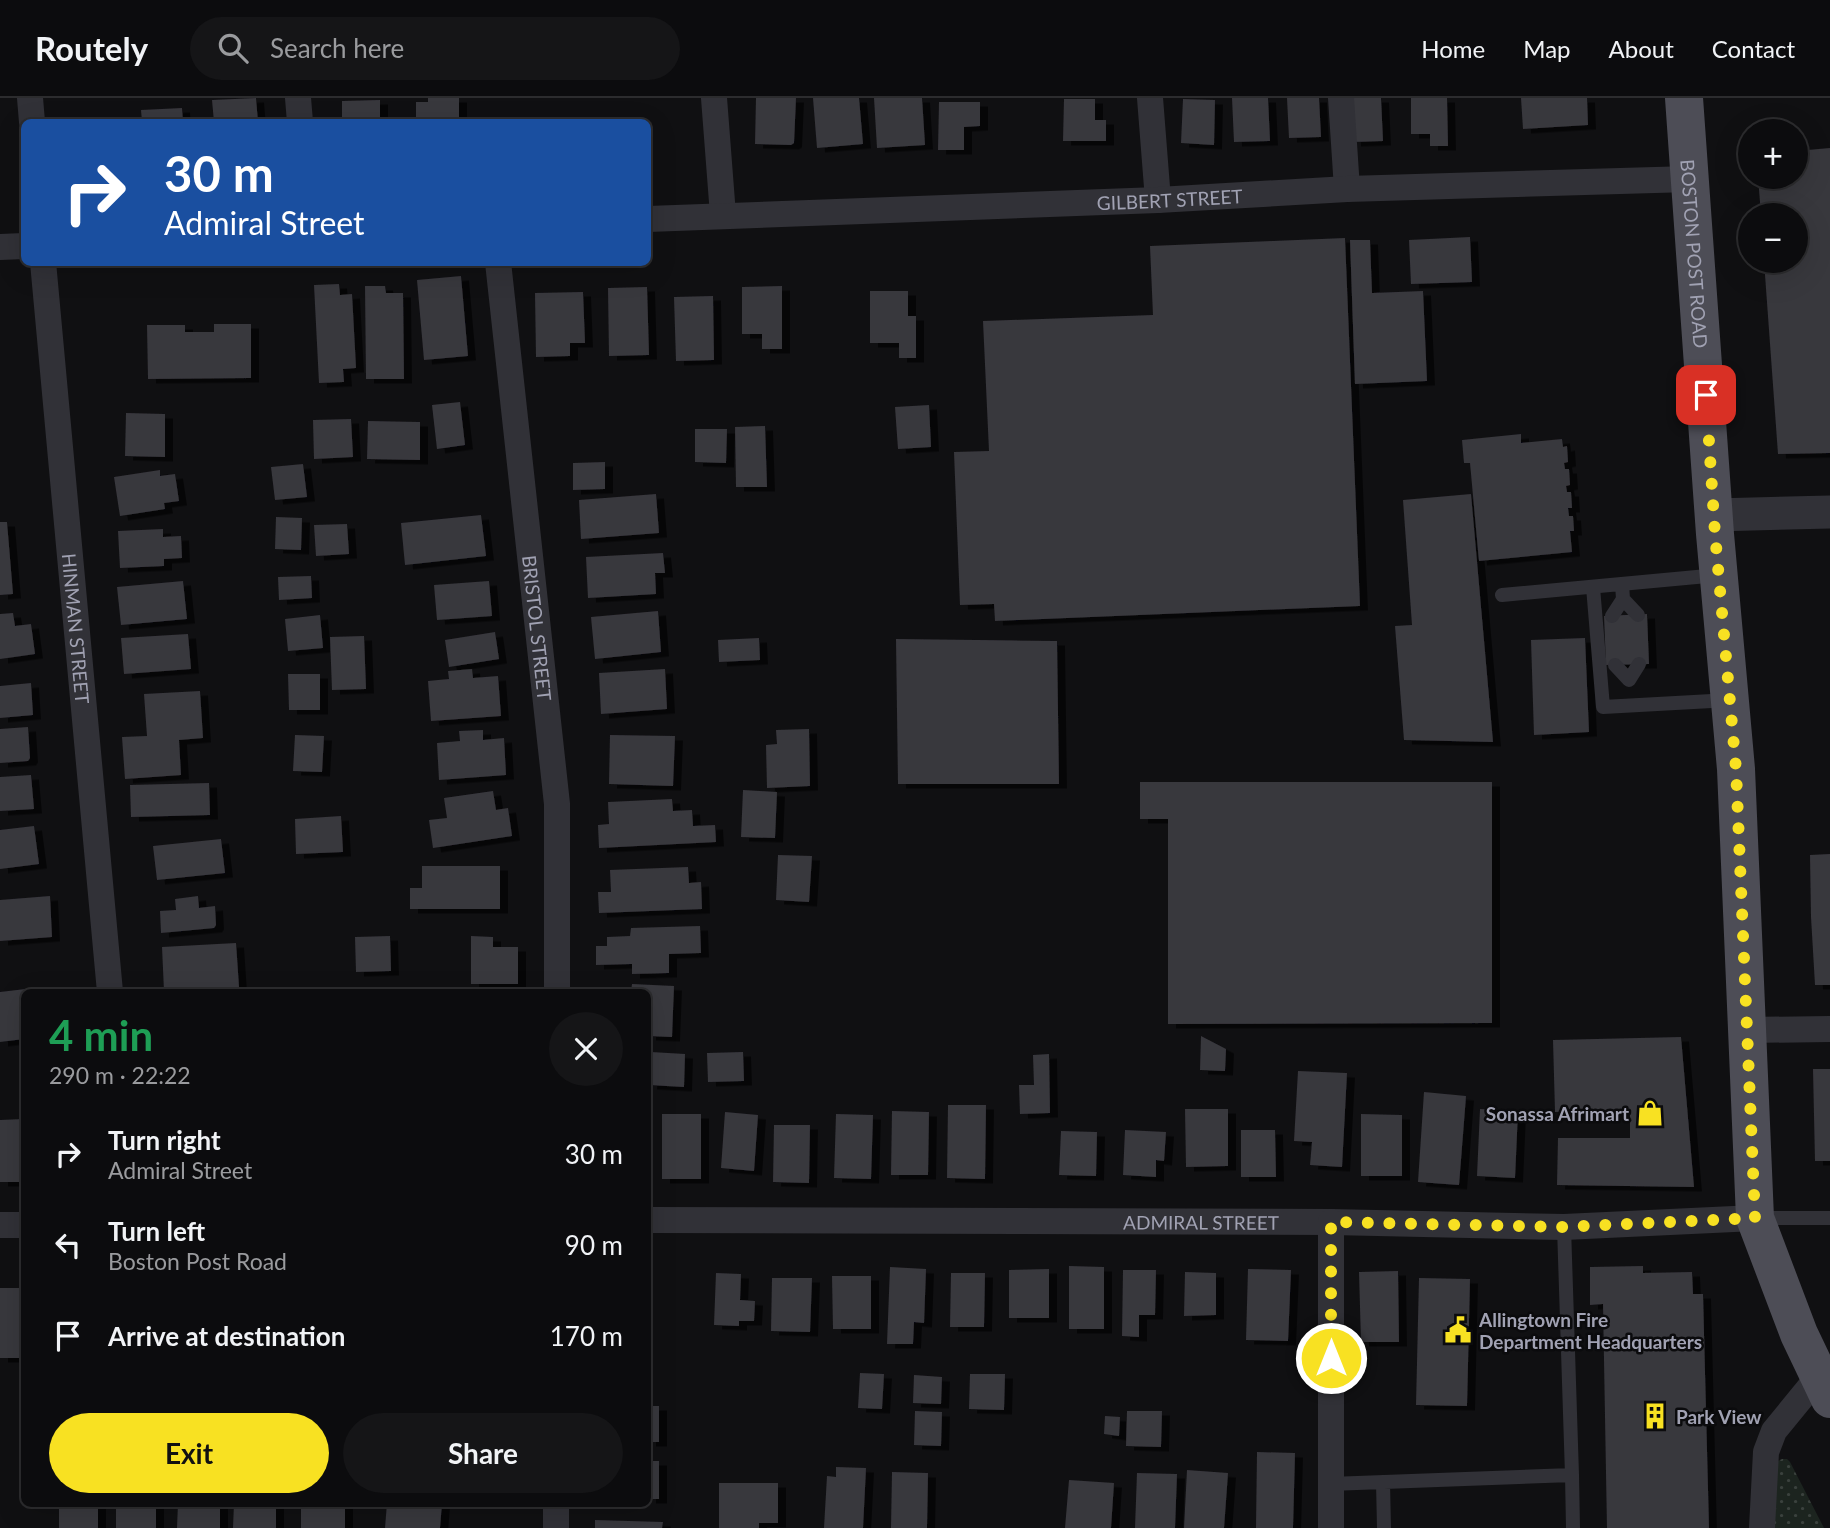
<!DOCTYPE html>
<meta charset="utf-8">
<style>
:root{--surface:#0c0c0e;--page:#151517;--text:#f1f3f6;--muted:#9a9b9e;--line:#2c2c2e;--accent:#f8e122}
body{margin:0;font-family:Lato,sans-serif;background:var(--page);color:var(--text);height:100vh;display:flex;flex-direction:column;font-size:26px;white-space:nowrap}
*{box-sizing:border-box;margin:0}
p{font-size:23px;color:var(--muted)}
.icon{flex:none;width:38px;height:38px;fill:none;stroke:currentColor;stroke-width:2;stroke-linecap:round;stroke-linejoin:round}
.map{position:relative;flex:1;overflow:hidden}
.panel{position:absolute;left:21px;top:891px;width:630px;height:518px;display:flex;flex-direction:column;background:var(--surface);border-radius:10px;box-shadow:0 7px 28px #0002,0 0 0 2px var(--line)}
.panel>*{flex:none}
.banner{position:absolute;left:21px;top:21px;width:630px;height:147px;border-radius:10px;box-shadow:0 7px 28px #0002,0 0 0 2px var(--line);background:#1a4fa0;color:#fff;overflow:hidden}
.fabs{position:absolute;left:1738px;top:21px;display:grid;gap:14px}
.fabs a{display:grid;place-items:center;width:70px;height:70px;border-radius:50%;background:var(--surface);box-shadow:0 7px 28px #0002,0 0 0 2px var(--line);font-size:35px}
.pin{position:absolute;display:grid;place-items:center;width:60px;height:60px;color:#fff;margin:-30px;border-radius:14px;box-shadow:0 4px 10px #0006}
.me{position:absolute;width:77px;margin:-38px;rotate:0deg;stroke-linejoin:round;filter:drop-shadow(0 0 5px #0008)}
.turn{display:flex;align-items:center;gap:24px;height:147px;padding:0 28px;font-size:32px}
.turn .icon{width:91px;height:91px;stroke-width:2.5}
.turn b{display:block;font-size:49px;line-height:60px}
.round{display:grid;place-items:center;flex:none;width:74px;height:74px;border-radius:37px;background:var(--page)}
.summary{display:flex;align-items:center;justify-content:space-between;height:119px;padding:0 28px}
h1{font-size:42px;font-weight:700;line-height:52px;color:#1e9e55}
.primary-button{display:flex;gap:14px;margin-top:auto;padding:14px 28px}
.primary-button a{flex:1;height:80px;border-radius:42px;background:var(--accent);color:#111;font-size:28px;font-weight:700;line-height:80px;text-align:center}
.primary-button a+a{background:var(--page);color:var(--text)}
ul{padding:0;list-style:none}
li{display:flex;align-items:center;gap:21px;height:91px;padding:0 28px}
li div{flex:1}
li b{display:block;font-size:26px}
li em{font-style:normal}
header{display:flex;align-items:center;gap:42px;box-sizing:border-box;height:98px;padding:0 35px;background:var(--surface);border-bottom:2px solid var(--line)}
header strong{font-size:33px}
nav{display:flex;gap:38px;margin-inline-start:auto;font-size:24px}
.search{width:490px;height:63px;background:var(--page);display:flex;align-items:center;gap:18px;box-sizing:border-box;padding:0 24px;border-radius:38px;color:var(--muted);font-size:26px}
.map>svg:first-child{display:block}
.park{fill:url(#park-dots)}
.building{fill:#38373d;filter:url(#shadow)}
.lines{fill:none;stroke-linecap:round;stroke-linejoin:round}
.service{stroke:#313137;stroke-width:14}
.minor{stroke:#313137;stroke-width:26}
.tertiary{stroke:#313137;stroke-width:33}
.primary{stroke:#4d4d56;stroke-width:38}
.route{stroke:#f8e122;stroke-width:12;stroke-dasharray:0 21.6}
.labels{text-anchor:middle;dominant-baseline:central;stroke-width:5;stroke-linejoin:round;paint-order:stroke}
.street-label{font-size:19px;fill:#a1a2b3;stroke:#0b0b0d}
.poi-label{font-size:19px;font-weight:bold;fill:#a1a2b3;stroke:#0b0b0d;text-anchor:start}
</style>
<header>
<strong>Routely</strong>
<div class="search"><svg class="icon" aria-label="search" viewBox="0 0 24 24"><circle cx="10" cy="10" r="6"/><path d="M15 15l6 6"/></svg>Search here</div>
<nav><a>Home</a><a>Map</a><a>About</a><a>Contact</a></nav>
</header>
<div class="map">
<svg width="1830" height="1430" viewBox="0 0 1830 1430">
<defs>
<pattern id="park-dots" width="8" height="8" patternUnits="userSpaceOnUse" patternTransform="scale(1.75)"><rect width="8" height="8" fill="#1c241f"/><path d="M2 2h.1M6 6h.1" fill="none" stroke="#3a413d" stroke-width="1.8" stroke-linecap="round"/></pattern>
<filter id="shadow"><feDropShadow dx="8" dy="4.5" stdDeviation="0" flood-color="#0009"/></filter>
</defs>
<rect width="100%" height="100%" fill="#101012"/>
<!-- park -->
<path class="park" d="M1782,1361H1787L1790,1364L1824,1430H1773L1778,1363Z"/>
<!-- building -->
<path class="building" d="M256,0L258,24H214L212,2Z
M428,0H459V24H416V4H428Z
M756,0H796L794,45L791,47L755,46Z
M813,0H859L863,46L817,50Z
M874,0H922L925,47L877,50Z
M1232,0H1268L1270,43L1234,44Z
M1287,0H1319L1321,39L1289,40Z
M1351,0H1381L1383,43L1353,44Z
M1411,0H1447L1448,48H1430V36H1411Z
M1521,0H1587L1588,27L1523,31Z
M1064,1H1095V22H1106V43H1063Z
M1183,1L1215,2L1214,47L1181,45Z
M380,2V24H342V3Z
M939,4H980V28L964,29V52H938Z
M182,10L183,24H142L141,12Z
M1830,50V355L1778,356L1764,163H1796V117H1761L1758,79H1796V53Z
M1470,139L1472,184L1411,186L1409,142Z
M1345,140L1360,508L995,523L994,506L960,507L954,354L989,353L983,223L1153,217L1150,148Z
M1350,142H1370L1372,195L1423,193L1427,283L1355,286Z
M461,178L468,258L424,262L417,182Z
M339,186L340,197L352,196L356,270L343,271L344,284L319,285L314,187Z
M365,188H385L386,195H403L404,281H366Z
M782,188V251H762V236H742V189Z
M647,189L649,257L609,258L608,190Z
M870,193H908V218H916V260H899V245H870Z
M583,194L585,245H570V258L536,259L535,195Z
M713,198L714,262L676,263L674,199Z
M214,226H251V280L148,281L147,227H185V234H214Z
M460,304L465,347L437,351L432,307Z
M929,307L931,349L898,351L895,309Z
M126,315L165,316V359L125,358Z
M351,321L353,359L314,361L313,322Z
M368,323L420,324V362L367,361Z
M765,328L767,389H736L735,329Z
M695,331H727L726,365L695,364Z
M1521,336V345L1562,341L1563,349L1567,348L1568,364L1564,365L1565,371H1569L1570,387L1566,388L1567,394H1571L1572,410H1568L1569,418H1573L1574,433H1570L1572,454L1479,463L1470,365H1464L1462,342Z
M605,364V391L573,392V365Z
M303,366L307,399L275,402L271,369Z
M160,372V378L175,376L179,403L164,405L165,411L120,418L114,379Z
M656,396L659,435L581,441L579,402Z
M1471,396L1493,644L1404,642L1395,528L1412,527L1403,402Z
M481,417L486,458L405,467L401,425Z
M276,419L302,420L301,452L275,451Z
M0,424H7L13,496L0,497Z
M347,426L349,456L316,458L314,427Z
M163,431V439L181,438L182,460L164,461V468L120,470L118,433Z
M663,455L665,475H655L656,496L588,500L586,459Z
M311,478L312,500L279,502L278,479Z
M183,483L187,521L121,527L117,489Z
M489,483L492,518L437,522L434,487Z
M658,513L661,554L595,561L591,519Z
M13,515L15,528L31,526L35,556L0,561V516Z
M1647,516L1649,566L1606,567L1604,518Z
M320,517L323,550L288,553L285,521Z
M495,534L499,561L449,569L445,542Z
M188,536L191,571L124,576L121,540Z
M364,538L366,591L332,592L330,539Z
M759,540L760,562L719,564L718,542Z
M1585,540L1589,634L1534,637L1531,542Z
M896,541L1057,543L1059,686H898Z
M472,571L473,580L498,578L501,618L431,623L428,583L449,581L448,573Z
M665,571L667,611L601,616L599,575Z
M288,576H320V612H289Z
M31,585L33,617L0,620V588Z
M200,593L203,640L179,642L181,677L125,681L122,639L147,638L144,596Z
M28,629L30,660L28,663L0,665V631Z
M809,631L810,688L767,690L766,647L777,646L776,632Z
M483,632V642L504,640L506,677L439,682L437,645L460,643L459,633Z
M295,637L324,638L322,674L293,673Z
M610,637L675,638L673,688L609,686Z
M31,677L34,711L0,713V679Z
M1140,684H1492V925L1168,926V721H1140Z
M209,685L210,717L131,719L130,687Z
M743,692L777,694L775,740L741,739Z
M493,693L496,712L508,710L512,738L433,750L429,722L447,720L444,700Z
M672,701L673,713L692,712L693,728L715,727L716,744L599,750L598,727L609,726L608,704Z
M341,718L343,754L296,756L295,721Z
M34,728L39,766L0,771V732Z
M221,741L225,775L157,782L153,748Z
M1830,756V887H1815L1811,819L1810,757Z
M778,757L812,758L809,804L776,802Z
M422,768H500V811H410V790H422Z
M688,769L689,785L701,784L702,811L599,815L598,794H611L610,772Z
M50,798L52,839L0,843V802Z
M198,798L199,810L215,808L216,827L214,830L161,835L160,813L176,812L175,801Z
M700,828L701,855L669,856V875L632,876V866L596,867V848H607V839L630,838L631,830Z
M390,838L391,873L356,874L355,839Z
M471,838L493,839V849H518V886H471Z
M236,845L239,889L164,893L162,849Z
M632,886L674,888L672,939L648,938V894H631Z
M34,890L35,894H24V941L0,944V894Z
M1201,938L1226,951L1225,973L1200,972Z
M1681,939L1694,1089L1557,1087L1558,1040H1630V1012L1555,1014L1553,942Z
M651,954L685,956L684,989L649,987Z
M743,954L744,983L708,984L707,955Z
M1049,956L1050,1015L1020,1016L1019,987H1034L1033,957Z
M1813,971H1830V1063H1815Z
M1298,973L1347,975L1342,1069L1310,1067L1312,1044L1294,1043Z
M1424,994L1466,998L1459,1087L1418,1084Z
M948,1007H986L985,1081L947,1080Z
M1185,1011H1228V1068L1186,1069Z
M1480,1011L1518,1013L1515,1080L1477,1078Z
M892,1013L929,1014L928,1077H891Z
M725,1014L758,1017L754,1073L721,1070Z
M662,1016H701V1081H662Z
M836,1016L873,1017L871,1081L834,1080Z
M1361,1016L1402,1017V1078H1361Z
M23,1021V1081L21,1084H0V1022Z
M774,1027H810L809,1085L773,1084Z
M1125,1032L1166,1034L1164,1063L1156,1062V1079L1123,1077Z
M1241,1032H1275L1276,1079H1241Z
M1061,1033L1097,1034L1096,1078L1059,1077Z
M1069,1168L1104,1169V1231H1069Z
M1643,1168V1175L1692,1174L1693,1196H1703L1709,1430H1607L1603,1206L1590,1207V1169Z
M890,1169L926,1171L924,1225L914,1224L913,1246H887Z
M1049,1171V1220H1009V1172Z
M1248,1171L1291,1172L1288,1243L1246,1242Z
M1123,1172H1156L1155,1217H1139V1239L1122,1238Z
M1398,1173L1399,1244H1361L1359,1174Z
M1185,1174L1216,1175V1217L1184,1218Z
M716,1175L741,1176L740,1202L755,1203L754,1223H739V1228L714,1227Z
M951,1175H985L984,1229H950Z
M832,1178H871V1231H833Z
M772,1180H812L810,1234L771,1233Z
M1419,1180L1470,1181L1467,1308L1416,1307Z
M0,1190H24V1274H20L19,1260H0Z
M860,1275L884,1276L882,1311L858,1310Z
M970,1276H1005L1004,1312L969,1311Z
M914,1277L942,1279L941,1306L913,1305Z
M648,1308H659V1344H648Z
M915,1313L942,1314L941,1348L914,1347Z
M1127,1313H1162L1161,1349L1126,1348Z
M1105,1318L1120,1319L1119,1338L1104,1336Z
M1257,1354L1295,1355L1293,1430H1256Z
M648,1363H659V1401H648Z
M836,1369L866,1370L863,1430H824L827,1378L836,1379Z
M1187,1372L1228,1375L1224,1430H1184Z
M892,1374L928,1375L927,1430H891Z
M1137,1375L1177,1376L1175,1430H1135Z
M1069,1382L1114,1385L1111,1430H1065Z
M719,1385H778V1425H759V1430H719Z
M59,1405H98V1430H59Z
M116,1405H156V1430H116Z
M178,1405H220V1430H177Z
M234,1405H276V1430H233Z
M301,1405H345V1430H301Z
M387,1405H442L440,1430H385Z
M595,1422L663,1424L662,1430H595Z"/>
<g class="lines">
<!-- service -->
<path class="service" d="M1593,489L1603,609L1730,602
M1502,497L1718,477
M1623,501L1638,517
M1612,518L1623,501L1622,486
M1615,567L1629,582L1639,566
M1756,1120H1830
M1572,1377L1573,1430
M1383,1384L1384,1430
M1330,1386L1572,1377L1564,1129"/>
<!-- minor -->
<g class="minor">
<path d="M30,0L32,24"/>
<path d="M298,0L300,24"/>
<path d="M714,0L723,117"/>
<path d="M1150,0L1158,102"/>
<path d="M1341,0L1347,91"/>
<path id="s1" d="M648,121L1158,102L1347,91L1690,81"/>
<path d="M0,149L24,148"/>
<path id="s2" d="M43,164L110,894"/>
<path id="s3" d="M498,164L557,706V894"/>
<path d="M1747,932L1830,931"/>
<path id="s4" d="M648,1122L1331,1124L1564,1129L1755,1120"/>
<path d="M0,1127H24"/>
<path d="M556,1430V1405"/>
<path d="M1331,1430V1124"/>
<path d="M1762,1430L1766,1354L1774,1333L1819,1278"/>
</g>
<!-- tertiary -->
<path class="tertiary" d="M1714,417L1830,414"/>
<!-- primary -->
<path class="primary" id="s5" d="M1684,0L1715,436L1736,671L1755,1120L1799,1236L1830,1301"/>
</g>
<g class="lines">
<!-- route -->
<path class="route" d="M1331,1260V1124L1564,1129L1755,1120L1736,671L1715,436L1706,297"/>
</g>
<!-- icons -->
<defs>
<g id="shop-bare" transform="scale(2.1)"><path d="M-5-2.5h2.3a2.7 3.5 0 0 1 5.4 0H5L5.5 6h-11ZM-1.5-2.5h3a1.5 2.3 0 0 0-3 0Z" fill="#f8e122" stroke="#0b0b0d" stroke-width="2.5" paint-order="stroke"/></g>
<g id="civic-bare" transform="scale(2.1)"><path d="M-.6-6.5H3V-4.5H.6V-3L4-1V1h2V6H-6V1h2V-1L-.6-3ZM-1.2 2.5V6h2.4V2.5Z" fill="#f8e122" stroke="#0b0b0d" stroke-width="2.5" paint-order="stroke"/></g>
<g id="building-bare" transform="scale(2.1)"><path d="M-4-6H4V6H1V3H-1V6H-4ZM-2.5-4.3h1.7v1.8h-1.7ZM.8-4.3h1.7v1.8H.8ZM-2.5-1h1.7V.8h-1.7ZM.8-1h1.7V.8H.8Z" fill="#f8e122" stroke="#0b0b0d" stroke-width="2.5" paint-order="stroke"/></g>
</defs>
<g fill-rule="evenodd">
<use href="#shop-bare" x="1650" y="1015"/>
<use href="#civic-bare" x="1458" y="1232"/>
<use href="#building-bare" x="1655" y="1318"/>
</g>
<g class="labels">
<!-- street labels -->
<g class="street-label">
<text stroke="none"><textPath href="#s1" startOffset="522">GILBERT STREET</textPath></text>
<text stroke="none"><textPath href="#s5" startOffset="156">BOSTON POST ROAD</textPath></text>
<text stroke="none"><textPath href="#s2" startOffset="368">HINMAN STREET</textPath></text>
<text stroke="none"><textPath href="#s3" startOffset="368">BRISTOL STREET</textPath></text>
<text stroke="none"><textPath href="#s4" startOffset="553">ADMIRAL STREET</textPath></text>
</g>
<!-- poi labels -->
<g class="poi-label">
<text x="1629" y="1015" text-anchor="end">Sonassa Afrimart</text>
<text x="1479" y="1221">Allingtown Fire<tspan x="1479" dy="22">Department Headquarters</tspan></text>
<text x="1676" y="1318">Park View</text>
</g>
</g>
</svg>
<div class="fabs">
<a>+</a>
<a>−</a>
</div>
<div class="pin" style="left:1706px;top:297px;background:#d93025"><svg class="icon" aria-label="arrive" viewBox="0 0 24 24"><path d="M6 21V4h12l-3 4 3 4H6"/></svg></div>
<svg class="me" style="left:1331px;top:1260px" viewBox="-20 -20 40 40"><circle r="17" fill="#f8e122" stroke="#fff" stroke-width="3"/><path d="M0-11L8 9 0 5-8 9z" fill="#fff"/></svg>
<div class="banner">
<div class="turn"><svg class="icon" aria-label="right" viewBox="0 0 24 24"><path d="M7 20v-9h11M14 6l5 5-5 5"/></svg><div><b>30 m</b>Admiral Street</div></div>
</div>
<section class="panel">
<div class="summary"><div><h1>4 min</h1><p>290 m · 22:22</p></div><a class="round"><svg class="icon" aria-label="close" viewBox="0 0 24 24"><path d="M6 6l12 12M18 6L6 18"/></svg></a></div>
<ul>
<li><svg class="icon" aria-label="right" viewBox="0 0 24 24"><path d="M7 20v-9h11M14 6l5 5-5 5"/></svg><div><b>Turn right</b><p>Admiral Street</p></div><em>30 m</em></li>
<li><svg class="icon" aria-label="left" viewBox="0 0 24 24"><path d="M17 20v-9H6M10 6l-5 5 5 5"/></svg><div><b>Turn left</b><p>Boston Post Road</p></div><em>90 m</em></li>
<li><svg class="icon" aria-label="arrive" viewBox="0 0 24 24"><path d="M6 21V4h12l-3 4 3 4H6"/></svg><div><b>Arrive at destination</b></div><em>170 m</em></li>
</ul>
<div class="primary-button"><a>Exit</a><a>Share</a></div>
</section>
</div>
